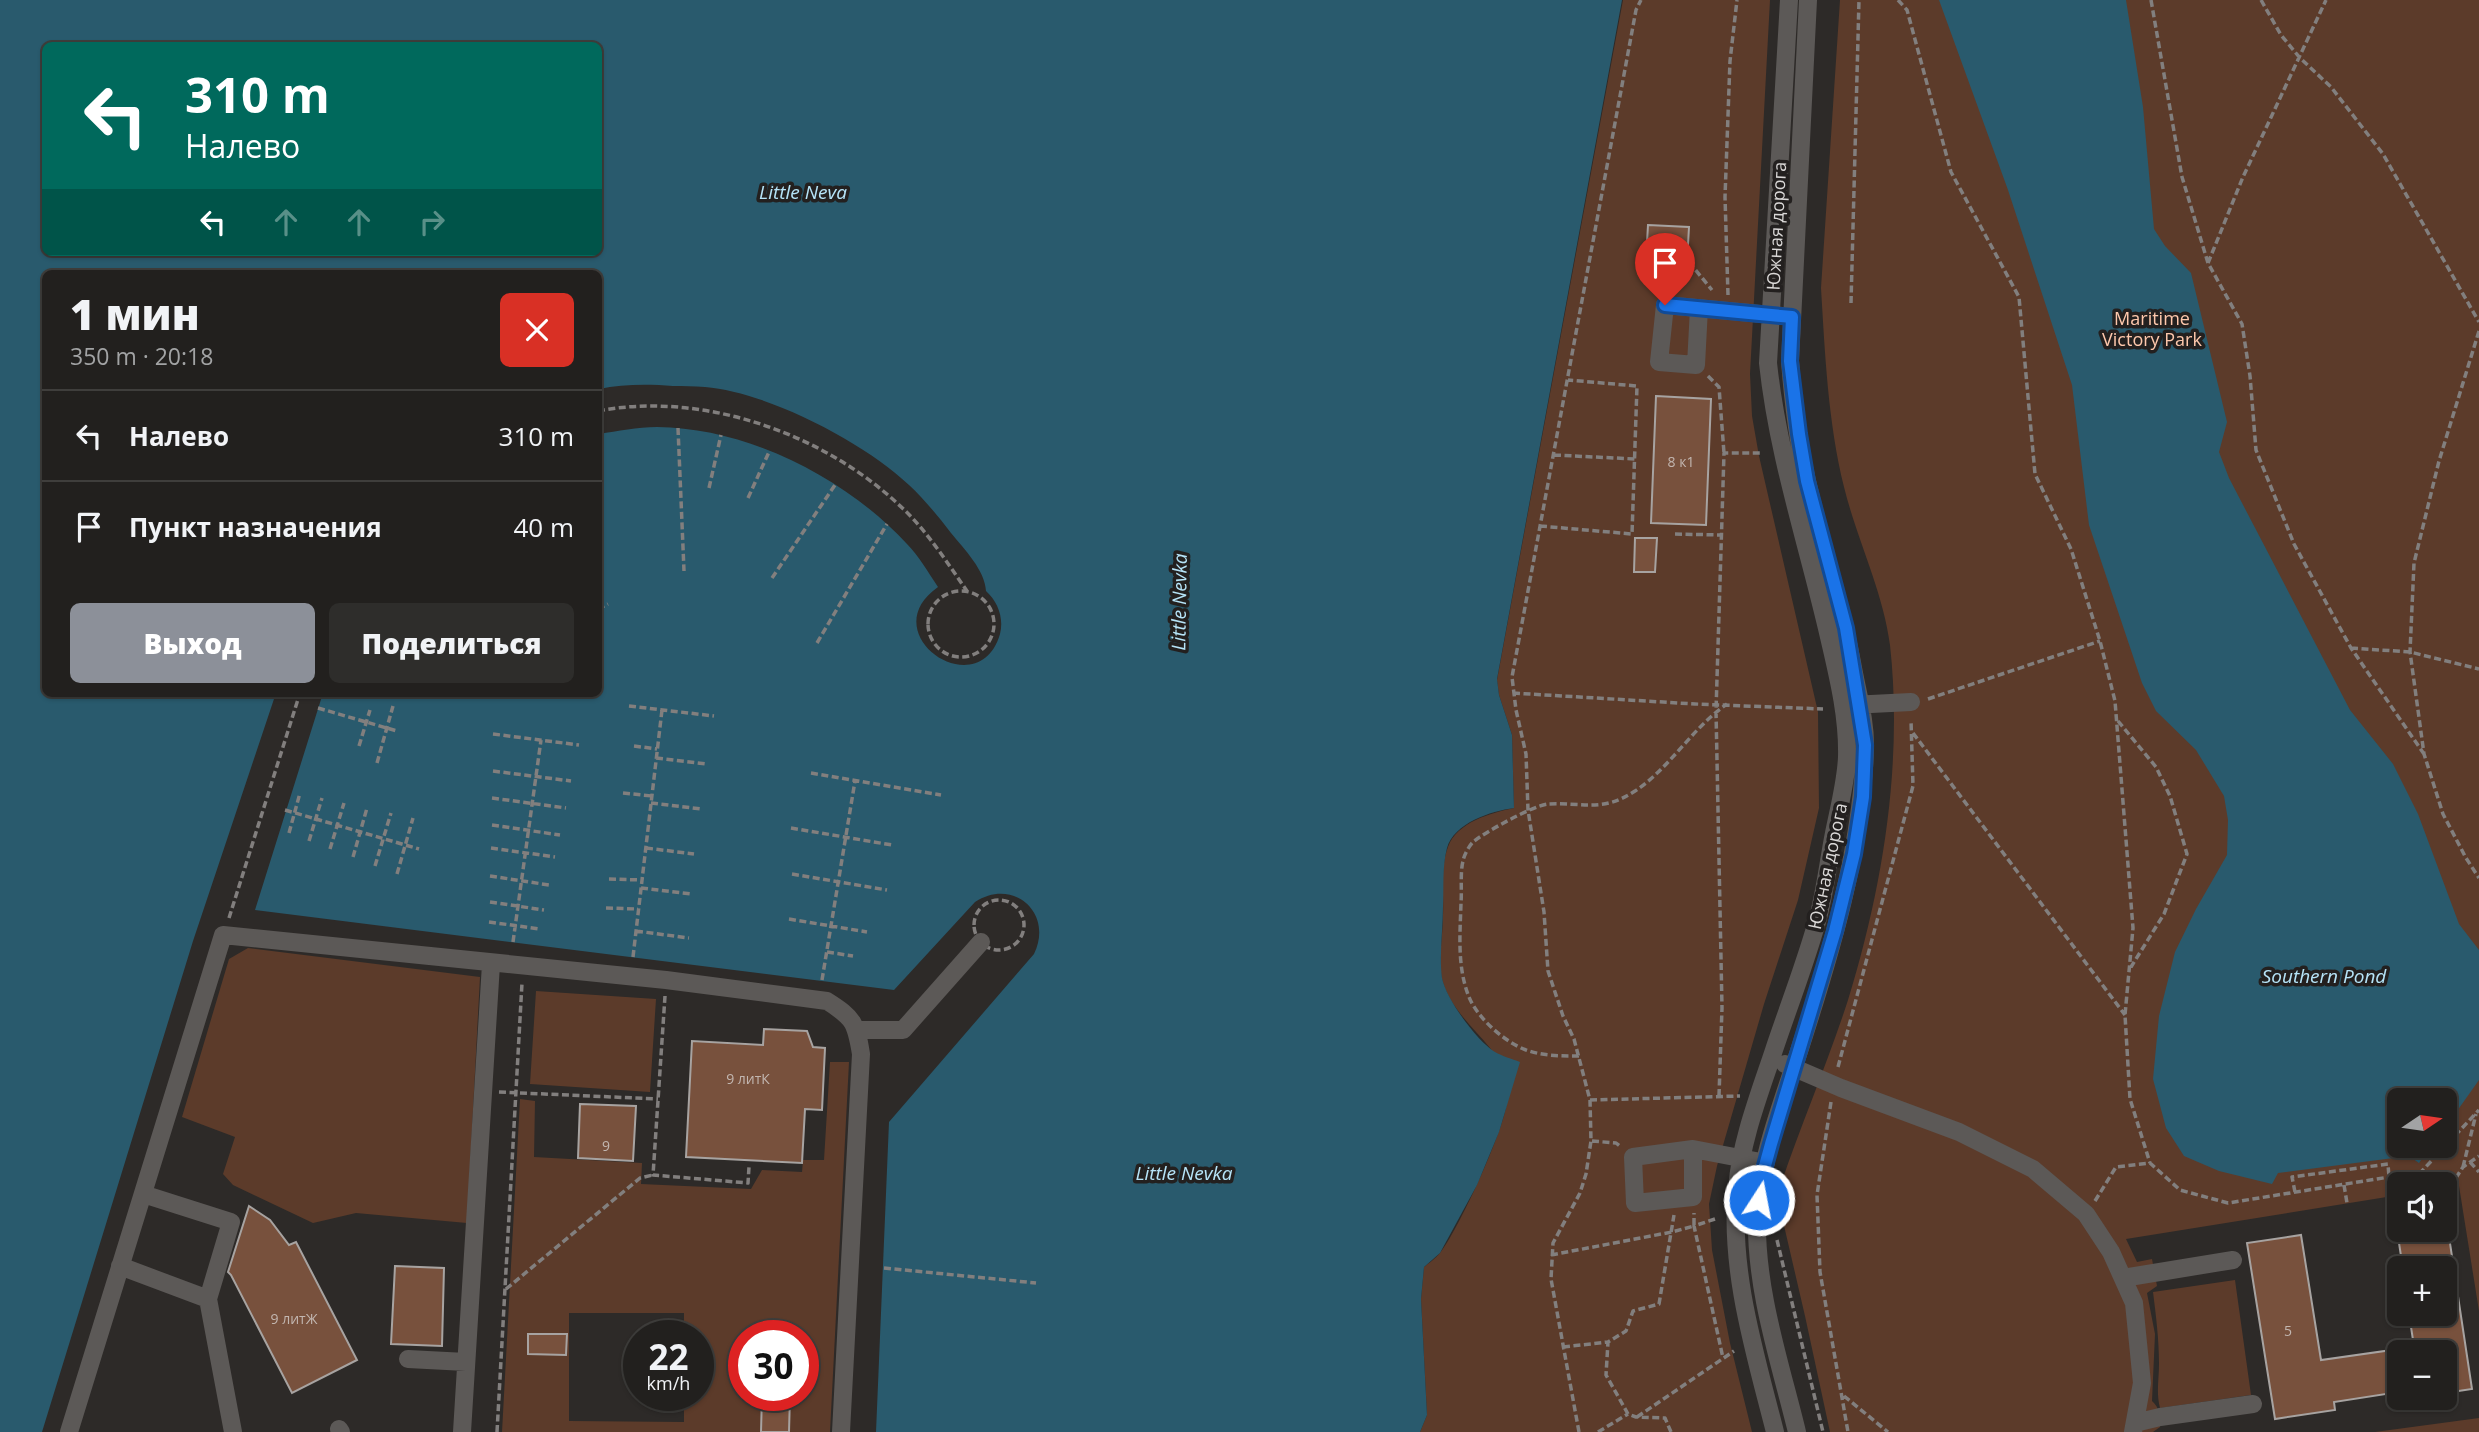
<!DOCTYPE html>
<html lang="ru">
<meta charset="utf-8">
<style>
:root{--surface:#22201e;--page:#2e2d2b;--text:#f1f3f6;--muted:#a2a3a4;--line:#3f3e3c;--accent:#8c9099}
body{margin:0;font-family:"Open Sans",sans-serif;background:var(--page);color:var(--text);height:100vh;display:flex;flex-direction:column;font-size:26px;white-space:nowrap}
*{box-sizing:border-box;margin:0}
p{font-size:23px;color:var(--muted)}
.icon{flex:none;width:38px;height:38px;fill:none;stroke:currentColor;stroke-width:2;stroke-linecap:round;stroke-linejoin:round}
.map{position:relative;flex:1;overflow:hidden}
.side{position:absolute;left:42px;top:270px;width:560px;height:427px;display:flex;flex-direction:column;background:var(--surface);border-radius:10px;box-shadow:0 2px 5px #0004,0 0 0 2px var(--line)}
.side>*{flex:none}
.hud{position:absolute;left:42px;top:42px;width:560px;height:214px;border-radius:10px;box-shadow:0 2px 5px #0004,0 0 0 2px var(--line);background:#00695c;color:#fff;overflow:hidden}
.needle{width:46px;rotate:77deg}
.fabs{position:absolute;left:2387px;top:1088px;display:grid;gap:14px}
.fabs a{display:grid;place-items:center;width:70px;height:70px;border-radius:10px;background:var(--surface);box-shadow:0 2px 5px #0004,0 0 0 2px var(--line);font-size:35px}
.speed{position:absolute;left:623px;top:1320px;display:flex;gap:14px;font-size:35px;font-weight:700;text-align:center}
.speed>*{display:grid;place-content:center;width:91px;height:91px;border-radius:50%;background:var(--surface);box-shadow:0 2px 5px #0004,0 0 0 2px var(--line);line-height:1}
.speed small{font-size:18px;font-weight:400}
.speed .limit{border:10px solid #d22;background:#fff;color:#111}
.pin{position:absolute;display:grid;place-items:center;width:60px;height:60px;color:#fff;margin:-72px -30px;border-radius:50% 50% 50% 0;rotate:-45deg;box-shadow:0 0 7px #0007}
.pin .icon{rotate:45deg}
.me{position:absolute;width:77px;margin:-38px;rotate:11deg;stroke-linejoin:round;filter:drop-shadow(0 0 5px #0008)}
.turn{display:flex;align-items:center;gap:24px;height:147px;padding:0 28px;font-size:32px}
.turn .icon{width:91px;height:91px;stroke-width:2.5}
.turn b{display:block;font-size:49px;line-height:60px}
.lanes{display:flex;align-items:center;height:66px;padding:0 28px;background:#0003;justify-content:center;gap:35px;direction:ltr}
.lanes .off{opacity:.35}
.round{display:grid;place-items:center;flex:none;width:74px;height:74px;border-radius:10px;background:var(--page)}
.overview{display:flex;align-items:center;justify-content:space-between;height:119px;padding:0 28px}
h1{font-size:42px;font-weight:800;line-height:52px}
.action{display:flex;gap:14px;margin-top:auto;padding:14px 28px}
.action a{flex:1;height:80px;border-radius:10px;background:var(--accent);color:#fff;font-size:28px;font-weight:800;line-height:80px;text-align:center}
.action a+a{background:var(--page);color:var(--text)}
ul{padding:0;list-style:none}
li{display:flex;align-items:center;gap:21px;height:91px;padding:0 28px;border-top:2px solid var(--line)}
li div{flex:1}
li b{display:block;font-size:26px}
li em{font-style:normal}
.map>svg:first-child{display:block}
.green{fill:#5c3b2a;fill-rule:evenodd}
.water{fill:#295a6d;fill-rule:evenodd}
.building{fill:#78513d;stroke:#a7a3a1;stroke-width:2}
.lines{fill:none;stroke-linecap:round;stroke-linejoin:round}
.path{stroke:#827f7e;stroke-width:3.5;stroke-dasharray:7 3.5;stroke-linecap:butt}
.minor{stroke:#5c5957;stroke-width:18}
.route-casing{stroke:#114b97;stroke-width:18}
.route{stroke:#1a73e8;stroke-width:12}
.labels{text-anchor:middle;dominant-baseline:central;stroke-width:7;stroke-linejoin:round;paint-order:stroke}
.number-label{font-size:14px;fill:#c2b6b0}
.street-label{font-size:18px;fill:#dad8d7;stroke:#23201f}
.park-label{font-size:18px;fill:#fec8ac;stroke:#23201f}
.water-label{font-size:19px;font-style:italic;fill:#b6e4f8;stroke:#23201f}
</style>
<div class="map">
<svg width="2479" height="1432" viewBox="0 0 2479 1432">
<rect width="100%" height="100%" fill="#2d2a28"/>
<!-- green -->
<path class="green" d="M1623,0H1770L1750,374L1752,416L1759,456L1818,712L1819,808L1798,900L1764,1004L1717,1166L1709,1204L1712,1250L1730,1343L1752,1432H1420L1427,1415L1421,1299L1424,1267C1429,1263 1436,1258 1440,1253C1456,1235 1509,1121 1507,1098C1506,1089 1496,1055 1490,1048C1473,1027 1449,1007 1442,979C1438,960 1443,935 1443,915C1444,894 1440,867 1448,847C1457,822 1491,813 1514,808L1512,735L1499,695L1497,680Z
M1840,0H2479V1311L2459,1186L2445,1187V1185H2399V1195L2126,1239L2137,1262L2152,1259L2157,1286L2147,1293L2155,1334L2152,1401C2160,1408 2160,1416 2160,1427L2153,1432H1830L1805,1316L1779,1204L1781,1184C1802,1122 1828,1062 1848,1000C1883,887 1903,763 1890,645C1883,591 1857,540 1844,487C1828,422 1825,354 1821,288ZM2399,1101H2445V1146H2399Z
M248,948L480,977L467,1223L356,1213L313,1223L233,1185L223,1174L235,1137L182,1117L229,959Z
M536,991L656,999L650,1092L530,1084Z
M830,1062H849L830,1432H502L520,1099L535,1101L534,1157L642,1163L641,1184L751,1189L762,1170L802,1172L803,1160H824ZM569,1313H684V1335H698V1395H684V1422L569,1421ZM744,1335H803V1395H744Z
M2235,1280L2251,1395L2160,1408C2156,1393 2159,1379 2159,1364C2159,1339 2156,1316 2153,1292Z
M2479,1418V1432H2375Z"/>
<!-- water -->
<path class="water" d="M0,0H1622L1497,679L1499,695L1512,735L1514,808C1491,811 1454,823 1447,848C1442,867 1444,888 1443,907C1443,930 1439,955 1442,978C1446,999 1477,1041 1495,1052C1502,1056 1512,1059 1520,1062L1499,1132L1477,1185L1440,1253L1424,1267L1421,1299L1427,1415L1420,1432H876L889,1122L1034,954C1054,913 1013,877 975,902L894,990L255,910L323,693H598L599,434C618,431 637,427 657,427C748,428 845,477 907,544C919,556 928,572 938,587C871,634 979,707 1000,634C1004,618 998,602 986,591C985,570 964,549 951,533C938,516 924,499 909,485C864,442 767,392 705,387C694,386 683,386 673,386C649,384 622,384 599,389L598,273H46V693H276L193,941L42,1432H0ZM46,46H598V252H46Z
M1939,0H2126L2143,107L2154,229L2165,246L2191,273L2227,422L2219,452L2229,478L2350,710L2393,764L2418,814L2459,924L2479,950V1080L2445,1128V1101H2399V1146H2431L2419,1163L2409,1156L2278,1173L2272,1184L2219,1171L2184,1156L2166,1128L2153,1079L2159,1016L2175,952L2196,909L2227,855L2228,820L2224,796L2196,750L2156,711L2142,683L2089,525L2072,385L2008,190Z"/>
<!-- building -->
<path class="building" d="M1648,225L1689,227L1687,262L1646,260Z
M1656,396L1711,399L1706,525L1651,523Z
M1635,538H1657L1655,572H1634Z
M764,1029L807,1031L813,1047L825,1048L822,1110L805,1109L802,1163L686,1157L692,1041L763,1045Z
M580,1104L636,1106L633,1161L578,1158Z
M249,1206L270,1220L289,1245L296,1242L357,1360L292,1393L231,1275L228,1272Z
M2397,1230H2448L2472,1389L2445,1393V1353H2415L2409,1314H2445V1269H2448H2403Z
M2301,1235L2321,1360L2399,1349V1392L2334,1402L2335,1410L2275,1419L2247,1243Z
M395,1266L444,1268L442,1346L391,1344Z
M528,1334H567L566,1355L528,1354Z
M762,1395H790L789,1432H761Z"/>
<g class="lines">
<!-- path -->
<path class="path" d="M1898,0L1907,10L1951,172L2019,297L2035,474L2071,549L2100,641L2115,701L2133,928L2125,1015L2130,1099L2150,1163
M2151,0L2182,177L2208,263L2242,324L2250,376L2256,450L2294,544L2351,648L2424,754
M2261,0L2281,35L2300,58L2331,87L2383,154L2479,322
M1689,262L1712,290
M2208,263L2243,177L2326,0
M1728,295L1725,197L1730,61L1737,0
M1851,303L1859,0
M2479,331L2439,461L2414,563L2410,652L2424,754L2443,814L2466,858L2479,878
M1708,376L1719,387L1724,453
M598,411C702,391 822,433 898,504C926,529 946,561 967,591
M678,428L684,571
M1554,455L1635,459
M709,488L721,435
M748,498L769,452
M1540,526L1632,534L1637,386L1568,380
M1675,534L1720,535
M772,578L835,485
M928 624a33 33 0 1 1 66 0a33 33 0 1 1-66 0Z
M598,609L608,604
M817,643L887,524
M2351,648L2410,652L2479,669
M1513,693L1695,704L1823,709
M1928,699L2100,641
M629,706L714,716
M318,708L397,731
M2118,721L2156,767L2170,796L2187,854L2164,914L2131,967
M1913,733L2125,1015
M493,734L579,745
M359,746L370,710
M634,746L657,749
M656,758L706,764
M377,763L393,706
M493,771L571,781
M811,773L941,795
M623,793L652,796
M492,798L566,808
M651,803L701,809
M285,810L419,849
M492,825L560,835
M791,828L892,845
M289,833L300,793
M309,841L322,798
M491,848L555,857
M646,848L694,854
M330,849L344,803
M353,857L367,808
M375,866L391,813
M397,874L413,818
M792,874L887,890
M490,876L549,885
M609,879L642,880
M641,888L692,894
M974 925a25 25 0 1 1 50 0a25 25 0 1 1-50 0Z
M490,902L544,910
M606,908L638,909
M229,918L300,693
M789,919L867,932
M489,922L540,929
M636,931L689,938
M513,942L541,740
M827,952L853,956
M633,957L662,710
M822,980L855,781
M665,996L653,1175L748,1183L749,1167
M1579,1056C1561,1056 1543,1056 1526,1050C1505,1042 1478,1019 1469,997C1457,967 1460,935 1461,903C1462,890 1460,873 1463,861C1464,855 1469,846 1473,842C1485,832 1534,805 1548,804C1582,802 1602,813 1635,791C1670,768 1692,728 1727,704
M1838,1067L1913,786L1911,720
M499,1092L658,1099
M1719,1096L1722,1008L1716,711L1724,453H1763
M1590,1100L1740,1096
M1831,1102L1817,1195L1820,1272L1848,1432
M1592,1141L1616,1143L1621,1147
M2470,1162L2479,1172
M2463,1167L2476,1114
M2344,1185L2347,1203
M2450,1187L2463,1167L2479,1156
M2295,1192L2292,1177L2388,1164L2389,1177
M2095,1201L2116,1167L2150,1163L2180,1190L2228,1203L2389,1177L2421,1172L2479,1110
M1715,1219L1694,1226L1723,1358
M1777,1240L1823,1432
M1551,1255L1672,1232L1694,1226V1213
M884,1268L1036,1283
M506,1289L640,1178L653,1175
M1563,1347L1608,1342
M1844,1396L1888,1432
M1637,1417L1734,1351
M497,1432L522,983
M1579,1432L1551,1279L1553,1243L1580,1193L1586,1174L1591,1141L1590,1100L1574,1039L1563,1016L1548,971L1544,912L1528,810L1526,754L1516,710L1512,677L1636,10L1641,0
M1598,1432L1628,1414
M1671,1432L1665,1418L1636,1417L1628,1414L1606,1375L1608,1342L1626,1331L1633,1311L1659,1304L1674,1215"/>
<!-- minor -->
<path class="minor" d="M1699,308L1696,365L1659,362L1665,305L1782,316
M1851,705L1911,702
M857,1030H903L981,942
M1785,1064L1841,1088L1959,1132L2033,1169L2086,1214L2111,1252L2134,1303L2142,1383L2133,1432
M1693,1149V1197L1635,1203L1633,1157L1693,1149L1766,1163
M143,1194L231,1222L208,1299L233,1432
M120,1266L208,1299
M2123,1278L2233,1260
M408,1359L466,1362
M2135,1423L2160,1417L2253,1404
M339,1429L341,1432
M69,1432L223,935L666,980L827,1001C854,1018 856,1023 861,1054L841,1432
M462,1432L491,964
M1775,1432C1755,1353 1729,1270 1737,1188C1741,1141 1759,1095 1774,1050C1788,1008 1804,967 1816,925C1825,895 1828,863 1834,833C1839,808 1846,782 1847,757C1848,716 1838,676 1829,637C1808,545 1778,457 1768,363L1789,0
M1797,1432C1780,1362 1755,1289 1757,1216C1759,1160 1784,1098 1801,1045C1832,949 1861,851 1865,750C1866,723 1858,695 1853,668C1842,605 1821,544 1807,481C1798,442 1793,401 1790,361L1808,0"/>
</g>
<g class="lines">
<!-- route casing -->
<g class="route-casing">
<path id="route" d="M1665,305L1792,317L1790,361L1799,434L1807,481L1846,628L1865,745L1863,797L1854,854L1835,931L1771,1144L1760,1184L1759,1200"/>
</g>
<!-- route -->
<use href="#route" class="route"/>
</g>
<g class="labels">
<!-- number labels -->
<g class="number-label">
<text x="1681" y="461">8 к1</text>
<text x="748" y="1078">9 литК</text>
<text x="606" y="1145">9</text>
<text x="294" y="1318">9 литЖ</text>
<text x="2288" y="1330">5</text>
</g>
<!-- street labels -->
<g class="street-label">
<text transform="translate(1776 226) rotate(-87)">Южная дорога</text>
<text transform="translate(1827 866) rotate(-78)">Южная дорога</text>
</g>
<!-- park labels -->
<g class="park-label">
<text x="2152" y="318">Maritime<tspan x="2152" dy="21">Victory Park</tspan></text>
</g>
<!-- water labels -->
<g class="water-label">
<text x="803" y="192">Little Neva</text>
<text transform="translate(1179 602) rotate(-89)">Little Nevka</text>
<text x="2324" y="976">Southern Pond</text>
<text x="1184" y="1173">Little Nevka</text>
</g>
</g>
</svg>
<div class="fabs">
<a><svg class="needle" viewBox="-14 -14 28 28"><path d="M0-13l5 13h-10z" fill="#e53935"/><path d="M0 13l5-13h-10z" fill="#a2a3a4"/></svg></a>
<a><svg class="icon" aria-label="sound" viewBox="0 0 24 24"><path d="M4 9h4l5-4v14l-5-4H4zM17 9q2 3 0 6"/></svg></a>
<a>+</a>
<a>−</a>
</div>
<div class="speed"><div>22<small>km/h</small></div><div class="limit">30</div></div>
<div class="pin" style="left:1665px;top:305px;background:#d93025"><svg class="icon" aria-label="arrive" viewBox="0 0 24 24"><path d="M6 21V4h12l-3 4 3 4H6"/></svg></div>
<svg class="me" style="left:1759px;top:1200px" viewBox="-20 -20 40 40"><circle r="17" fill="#1a73e8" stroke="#fff" stroke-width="3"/><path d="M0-11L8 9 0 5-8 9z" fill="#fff"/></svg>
<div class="hud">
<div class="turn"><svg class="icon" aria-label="left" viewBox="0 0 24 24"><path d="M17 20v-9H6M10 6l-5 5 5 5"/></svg><div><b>310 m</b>Налево</div></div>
<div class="lanes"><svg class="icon" aria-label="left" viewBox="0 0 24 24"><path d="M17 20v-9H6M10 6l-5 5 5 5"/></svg><svg class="icon off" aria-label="ahead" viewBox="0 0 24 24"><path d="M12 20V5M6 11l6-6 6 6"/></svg><svg class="icon off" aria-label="ahead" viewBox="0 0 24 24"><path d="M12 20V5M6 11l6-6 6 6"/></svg><svg class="icon off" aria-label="right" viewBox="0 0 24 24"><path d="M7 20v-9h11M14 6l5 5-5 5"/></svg></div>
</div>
<section class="side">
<div class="overview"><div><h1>1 мин</h1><p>350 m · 20:18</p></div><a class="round" style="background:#d93025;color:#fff"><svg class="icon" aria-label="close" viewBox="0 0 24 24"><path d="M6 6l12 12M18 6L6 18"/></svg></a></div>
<ul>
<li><svg class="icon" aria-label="left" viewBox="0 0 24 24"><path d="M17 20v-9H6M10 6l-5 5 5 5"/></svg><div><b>Налево</b></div><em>310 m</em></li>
<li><svg class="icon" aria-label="arrive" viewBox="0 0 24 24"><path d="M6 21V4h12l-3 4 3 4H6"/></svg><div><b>Пункт назначения</b></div><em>40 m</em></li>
</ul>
<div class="action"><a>Выход</a><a>Поделиться</a></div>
</section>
</div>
